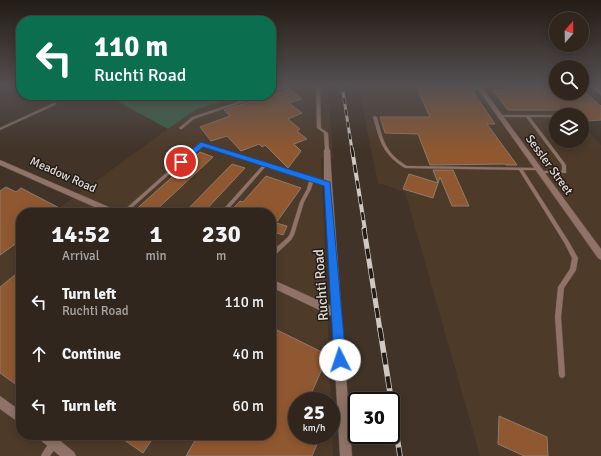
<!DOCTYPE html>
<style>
:root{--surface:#31261d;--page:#392e26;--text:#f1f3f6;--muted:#a8a5a4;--line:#4c433b}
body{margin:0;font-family:Signika,sans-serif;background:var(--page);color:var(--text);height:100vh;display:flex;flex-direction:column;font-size:15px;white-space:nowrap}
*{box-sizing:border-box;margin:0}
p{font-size:13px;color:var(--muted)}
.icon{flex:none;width:22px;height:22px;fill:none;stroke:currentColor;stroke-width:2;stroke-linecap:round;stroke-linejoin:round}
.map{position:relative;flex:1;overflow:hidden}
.panel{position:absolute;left:16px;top:208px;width:260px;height:232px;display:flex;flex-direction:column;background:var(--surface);border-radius:16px;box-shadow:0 2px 10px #0003,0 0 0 1px var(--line)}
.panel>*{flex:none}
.hud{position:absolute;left:16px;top:16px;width:260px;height:84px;border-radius:16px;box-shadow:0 2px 10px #0003,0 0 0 1px var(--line);background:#0b6e4f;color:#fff;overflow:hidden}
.needle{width:26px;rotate:20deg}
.tools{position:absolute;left:549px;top:12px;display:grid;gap:8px}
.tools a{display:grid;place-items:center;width:40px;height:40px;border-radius:50%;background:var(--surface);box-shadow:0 2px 10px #0003,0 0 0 1px var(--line);font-size:20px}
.speed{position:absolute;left:288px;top:392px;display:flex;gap:8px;font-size:20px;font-weight:700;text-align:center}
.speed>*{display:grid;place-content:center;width:52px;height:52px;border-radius:50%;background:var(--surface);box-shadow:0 2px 10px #0003,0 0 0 1px var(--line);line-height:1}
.speed small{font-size:10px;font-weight:400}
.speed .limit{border:2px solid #111;border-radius:6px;background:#fff;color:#111}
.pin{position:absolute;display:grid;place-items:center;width:34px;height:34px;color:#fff;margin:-17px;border:2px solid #fff;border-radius:50%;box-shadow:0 1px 4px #0007}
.me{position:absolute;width:44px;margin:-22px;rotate:356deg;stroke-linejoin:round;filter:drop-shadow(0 0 3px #0008)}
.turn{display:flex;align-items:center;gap:14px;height:84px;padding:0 12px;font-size:18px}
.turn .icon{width:52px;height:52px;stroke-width:2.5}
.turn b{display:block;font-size:28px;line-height:34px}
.eta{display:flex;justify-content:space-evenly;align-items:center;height:68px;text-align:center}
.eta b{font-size:24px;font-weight:800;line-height:28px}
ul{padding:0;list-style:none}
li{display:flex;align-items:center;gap:12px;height:52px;padding:0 12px}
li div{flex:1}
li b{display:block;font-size:15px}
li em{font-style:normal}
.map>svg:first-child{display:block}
.built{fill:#4d3a29}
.green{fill:#336747}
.building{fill:#905831;stroke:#8d7b70}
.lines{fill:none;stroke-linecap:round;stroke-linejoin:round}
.lane-casing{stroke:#5e5146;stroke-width:1}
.street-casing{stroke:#5e5146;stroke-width:1}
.lane{fill:#907268;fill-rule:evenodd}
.street{fill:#907268;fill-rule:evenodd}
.rail-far3-casing{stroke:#d2c8c1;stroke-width:3}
.rail-far2-casing{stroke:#d2c8c1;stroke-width:4}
.rail-far1-casing{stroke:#d2c8c1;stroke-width:5}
.rail-casing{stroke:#d2c8c1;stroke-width:5.5}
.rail-far3{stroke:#221c17;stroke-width:2;stroke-dasharray:6;stroke-linecap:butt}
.rail-far2{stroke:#221c17;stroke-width:2.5;stroke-dasharray:8;stroke-linecap:butt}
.rail-far1{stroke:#221c17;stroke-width:3.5;stroke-dasharray:10;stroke-linecap:butt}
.rail{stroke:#221c17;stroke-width:4;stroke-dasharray:12;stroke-linecap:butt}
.route{fill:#1a73e8;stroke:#114b97}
.labels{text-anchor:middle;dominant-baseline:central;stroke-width:3;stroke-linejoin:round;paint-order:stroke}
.street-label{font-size:12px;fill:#e2d9d2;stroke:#221c17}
.near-street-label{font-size:14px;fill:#e2d9d2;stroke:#221c17}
</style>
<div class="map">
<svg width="601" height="456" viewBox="0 0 601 456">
<rect width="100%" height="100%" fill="#413327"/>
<!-- built -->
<path class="built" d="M271,86H328L333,158H321L331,401H297V435H331V405L333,456H0V250L21,235V435H271V213H52L194,110L241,95H271Z
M358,86H544L572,115H556V141H582V125L601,145V456H480L405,192L378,183Z"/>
<!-- green -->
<path class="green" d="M106,95H241L195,110L168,129Z"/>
<!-- building -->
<path class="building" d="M416,86H469L495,124H487L517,165H506L505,164L430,165L418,134L385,133L380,117H430Z
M504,86H556V93H586L601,106V120L587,121L576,110H508L493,90H507Z
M290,89L302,99L289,103L302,113L288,119L300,129L297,131L307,139L294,144L301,151L288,168L265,145L262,147L259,144L241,151L227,136L211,141L200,127L230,116L224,110Z
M200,152L213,157L153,213H132Z
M232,164L245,168L203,213H184Z
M433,170H453L469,206H452L440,177L433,198L403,189L409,174L438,183Z
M266,176L301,188L276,223L287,226L283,235L271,231V213H229L240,201L243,202Z
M6,187L16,192L21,188L69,213H21V240L0,255V191Z
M21,270V388L0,373V287Z
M271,327L328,355L308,401H297V435H321L312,456H186L198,435H271Z
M499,416L547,437L548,456H524L498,444Z
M117,435H155L143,453Z"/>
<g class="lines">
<!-- lane casing -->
<g class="lane-casing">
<path id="lane" d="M284,86H289L271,93V91Z
M316,86H320L321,128L328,133L329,150L327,151L325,150L324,133L317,128Z
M259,95H264L194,119L182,129H180L179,128L192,117Z
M54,103L57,104L0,130V128Z
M499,115H556V117H530L566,165V173H539V172L541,171H562V165L526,117H500L498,116Z
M374,116L377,117C383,140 385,153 407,166L539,168L540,169L538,170H523L569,242L578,258L576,270L564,288L561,317L565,375L564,377L562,378L560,377L559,375L555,317L558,287L570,269L572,258L565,244L519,170L405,168C382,154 380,141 373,117Z
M200,143H202L274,166L275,167L273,168L266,166L225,213H220L263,165L202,145L126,213H121Z
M310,178H312L314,179L311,189L304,202L294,235L291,240L273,257H271V252L287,238L290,234L300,202L307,189Z
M54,440L57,441L58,444L50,456H41C43,451 49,442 54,440Z"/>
</g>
<!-- street casing -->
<g class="street-casing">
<path id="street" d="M476,86H481L601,249V260L598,258Z
M591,86H596L601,90V95Z
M327,148L330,150L332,184L352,456H340L332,316L271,287V279L331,306L325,185L271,169L270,167L273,165L324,180V150Z
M0,160L118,211L119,213H108L0,165Z
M0,396L21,411V424L0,409Z
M37,435H53L74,452L76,456H60L39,439Z"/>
</g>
<!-- lane -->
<use href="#lane" class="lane"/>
<!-- street -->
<use href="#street" class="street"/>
<!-- rail-far3 casing -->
<g class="rail-far3-casing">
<path id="rail-far3" d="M342,86L352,150"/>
</g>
<!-- rail-far2 casing -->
<g class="rail-far2-casing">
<path id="rail-far2" d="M352,149L365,230"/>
</g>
<!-- rail-far1 casing -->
<g class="rail-far1-casing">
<path id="rail-far1" d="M364,229L380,330"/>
</g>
<!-- rail casing -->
<g class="rail-casing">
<path id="rail" d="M380,329L400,456"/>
</g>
<!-- rail-far3 -->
<use href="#rail-far3" class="rail-far3"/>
<!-- rail-far2 -->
<use href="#rail-far2" class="rail-far2"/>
<!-- rail-far1 -->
<use href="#rail-far1" class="rail-far1"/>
<!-- rail -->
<use href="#rail" class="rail"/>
</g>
<!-- sky -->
<linearGradient id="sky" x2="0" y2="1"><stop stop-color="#241c15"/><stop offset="0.57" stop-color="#545052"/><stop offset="1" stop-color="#545052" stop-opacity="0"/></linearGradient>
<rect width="601" height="150" fill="url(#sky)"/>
<!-- route -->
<path class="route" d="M201,142L330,182L346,360L344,365L340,367L335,365L334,360L324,186L203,147L183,164H178V161Z"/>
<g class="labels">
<!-- street labels -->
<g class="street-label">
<text transform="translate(549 165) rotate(54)">Sessler Street</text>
<text transform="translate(63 175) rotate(24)">Meadow Road</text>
</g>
<!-- near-street labels -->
<g class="near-street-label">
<text transform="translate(321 285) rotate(-94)">Ruchti Road</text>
</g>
</g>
</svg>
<div class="tools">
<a><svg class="needle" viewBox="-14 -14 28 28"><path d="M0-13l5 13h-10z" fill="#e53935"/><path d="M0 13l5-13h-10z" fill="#a8a5a4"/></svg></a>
<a><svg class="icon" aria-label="search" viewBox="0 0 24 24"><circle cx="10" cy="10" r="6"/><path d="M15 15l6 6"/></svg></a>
<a><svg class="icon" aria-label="layers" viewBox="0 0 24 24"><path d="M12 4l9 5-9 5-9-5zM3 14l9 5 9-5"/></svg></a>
</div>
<div class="speed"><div>25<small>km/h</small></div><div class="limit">30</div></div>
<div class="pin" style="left:181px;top:162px;background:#d93025"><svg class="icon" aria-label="arrive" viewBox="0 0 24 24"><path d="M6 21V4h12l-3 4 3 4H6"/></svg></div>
<svg class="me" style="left:340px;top:360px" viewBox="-20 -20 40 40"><circle r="19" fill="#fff"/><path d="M0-13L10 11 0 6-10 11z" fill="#1a73e8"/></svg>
<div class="hud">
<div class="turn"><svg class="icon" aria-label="left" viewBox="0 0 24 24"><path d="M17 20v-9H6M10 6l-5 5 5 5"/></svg><div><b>110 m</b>Ruchti Road</div></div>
</div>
<section class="panel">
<div class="eta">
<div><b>14:52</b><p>Arrival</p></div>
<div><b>1</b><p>min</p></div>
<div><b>230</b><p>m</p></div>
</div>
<ul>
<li><svg class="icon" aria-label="left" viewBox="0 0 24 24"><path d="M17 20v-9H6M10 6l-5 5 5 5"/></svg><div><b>Turn left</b><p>Ruchti Road</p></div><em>110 m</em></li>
<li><svg class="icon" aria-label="ahead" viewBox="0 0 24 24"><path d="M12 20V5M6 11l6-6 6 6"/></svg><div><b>Continue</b></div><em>40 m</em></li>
<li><svg class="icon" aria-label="left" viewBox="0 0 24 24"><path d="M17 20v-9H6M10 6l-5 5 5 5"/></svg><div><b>Turn left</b></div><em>60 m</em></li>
</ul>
</section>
</div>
